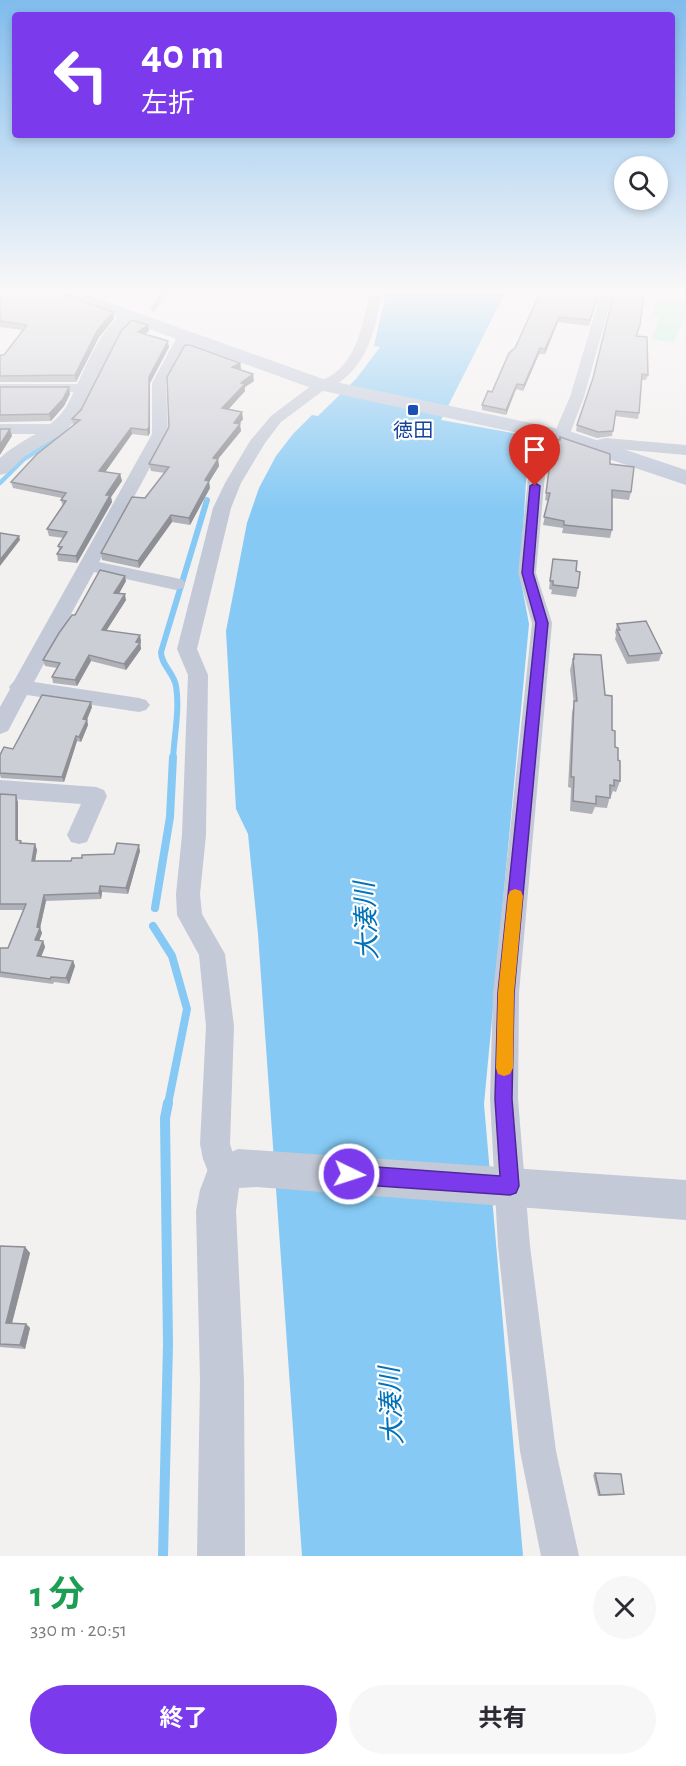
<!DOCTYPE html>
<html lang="ja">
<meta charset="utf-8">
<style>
:root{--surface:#fff;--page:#f7f7f7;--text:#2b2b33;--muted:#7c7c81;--accent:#7c3aed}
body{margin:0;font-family:"Alegreya Sans","Noto Sans JP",sans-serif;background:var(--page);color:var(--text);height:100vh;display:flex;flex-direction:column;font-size:22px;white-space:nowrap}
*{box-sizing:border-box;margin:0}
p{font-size:20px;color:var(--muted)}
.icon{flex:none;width:33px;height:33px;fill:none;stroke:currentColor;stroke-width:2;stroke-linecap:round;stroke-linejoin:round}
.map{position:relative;height:1556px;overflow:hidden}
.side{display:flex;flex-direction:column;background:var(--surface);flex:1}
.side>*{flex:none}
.hud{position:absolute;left:12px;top:12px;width:663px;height:126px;border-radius:6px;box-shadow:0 3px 9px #0003;background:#7c3aed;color:#fff;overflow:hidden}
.buttons{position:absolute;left:614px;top:156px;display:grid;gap:12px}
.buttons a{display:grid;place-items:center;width:54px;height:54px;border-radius:50%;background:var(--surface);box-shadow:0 3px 9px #0003;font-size:30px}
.pin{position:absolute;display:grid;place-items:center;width:51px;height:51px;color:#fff;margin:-62px -26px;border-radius:50% 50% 50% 0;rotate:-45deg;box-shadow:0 0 6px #0007}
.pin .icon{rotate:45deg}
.me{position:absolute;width:66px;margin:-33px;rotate:94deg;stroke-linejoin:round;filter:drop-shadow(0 0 4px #0008)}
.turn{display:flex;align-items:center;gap:21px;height:126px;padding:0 30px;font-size:27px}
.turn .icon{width:78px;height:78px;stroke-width:2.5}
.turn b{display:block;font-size:42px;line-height:51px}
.round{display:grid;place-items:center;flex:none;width:63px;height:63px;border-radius:32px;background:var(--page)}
.overview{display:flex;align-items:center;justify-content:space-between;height:102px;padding:0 30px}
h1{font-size:36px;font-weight:700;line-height:45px;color:#1e9e55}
.button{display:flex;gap:12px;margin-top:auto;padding:12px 30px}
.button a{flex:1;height:69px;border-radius:36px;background:var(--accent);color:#fff;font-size:24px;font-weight:700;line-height:69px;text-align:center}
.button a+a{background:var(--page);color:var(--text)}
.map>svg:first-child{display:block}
.green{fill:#bcf3db}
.water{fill:#85c9f4}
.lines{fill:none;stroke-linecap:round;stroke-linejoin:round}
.stream-far3{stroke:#85c9f4;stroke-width:4.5}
.stream-far2{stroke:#85c9f4;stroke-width:6}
.stream-far1{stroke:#85c9f4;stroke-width:8}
.stream{stroke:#85c9f4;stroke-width:10}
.minor{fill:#c3c9d6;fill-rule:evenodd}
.tertiary{fill:#c3c9d6;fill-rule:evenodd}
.secondary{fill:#c1c9da;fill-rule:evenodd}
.wall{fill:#afb1b8}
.shaded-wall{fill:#8f9096}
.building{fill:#ccced6;stroke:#8f9096;stroke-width:1.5}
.route{fill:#7c3aed;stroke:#51269a;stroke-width:1.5}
.slow{fill:#f59e0b}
.transit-dot{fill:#1a4fb4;stroke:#fff;stroke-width:2}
.labels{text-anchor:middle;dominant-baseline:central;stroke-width:4.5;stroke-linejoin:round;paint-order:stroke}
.far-transit-label{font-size:20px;fill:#164399;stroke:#fff}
.water-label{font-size:26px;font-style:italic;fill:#0071b9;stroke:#fff}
</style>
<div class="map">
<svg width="686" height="1556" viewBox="0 0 686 1556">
<rect width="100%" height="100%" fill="#f3f0f0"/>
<!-- green -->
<path class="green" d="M658,296L686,301V316L673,343L652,339L659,318L652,316Z"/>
<!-- water -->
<path class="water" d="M386,293H505L441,420L529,436L520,576L529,624L484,1104L523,1556H302L258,934L248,834L236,809L226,631L247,523L259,488L276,456L293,434L312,415L318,416L356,379L380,347L374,346Z"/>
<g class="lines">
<!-- stream-far3 -->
<path class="stream-far3" d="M153,309L164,293
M0,483L24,459L62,435"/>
<!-- stream-far2 -->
<path class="stream-far2" d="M173,759C174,736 180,709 176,686C174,673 161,665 161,652L207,500"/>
<!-- stream-far1 -->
<path class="stream-far1" d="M155,908L170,817L173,757
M153,926L172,956L187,1009L168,1104"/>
<!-- stream -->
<path class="stream" d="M163,1556L168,1344L165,1118L168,1103"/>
<!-- minor -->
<path class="minor" d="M370,293H382C375,327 370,360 340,382C335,386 331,389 324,390L281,422L265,443L241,483L231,508L197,649L208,675L206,835L200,894L202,914L225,954L234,1026L230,1144L240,1175L236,1186L225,1190L214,1186L203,1159L200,1144L206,1026L199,955L177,915L176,894L182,835L188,675L177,649L213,508L225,483L250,441L271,416L316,382C355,372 362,327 370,293Z
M601,293H613L584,397L569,436L567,439H555L553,436L570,397Z
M184,333L191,337L166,383L168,434L99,562L176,578L183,580L185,584L183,588L176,590L94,572L34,682L139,698L146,700L150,705L146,710L139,712L27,695L8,731L0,734V707L10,689L9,687L14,681L152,434V383L177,337Z
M0,384H85L92,388L85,392H0Z
M0,424H57L65,429L57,434H0Z
M545,428L553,433L548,442L536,573L552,623L519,993L518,1099L530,1246L556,1451L579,1556H541L520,1451L498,1246L490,1099L493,993L532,623L518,573L532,442L539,430Z
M606,438L686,445V455L606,448L594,450L586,445L588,442Z
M0,780L96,787L104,790L107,796L87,842L79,844L71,842L67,835L81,804L0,798Z"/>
<!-- tertiary -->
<path class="tertiary" d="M130,312L136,313L138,317L120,336L80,415L64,433L27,454L7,473L0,475V458C20,439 51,431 66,407C81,382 100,319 130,312Z
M238,1149L686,1180V1220L257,1187L239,1188L236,1211L244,1380L245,1556H197L200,1380L196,1211L200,1190L211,1161Z"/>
<!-- secondary -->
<path class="secondary" d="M58,293H82L326,380L569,431L686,470V485L555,441L314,389L61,297Z"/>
</g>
<!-- wall -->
<path class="wall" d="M0,293L114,319L99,337L76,382H0V357L4,355L22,330L0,327Z
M540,293H599L589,326L558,322L545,354H539L523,391L516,389L506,415L482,410V405L492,392L515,348Z
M148,325L149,331L145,334L169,347L150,383V433L148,436L132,434L105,472L120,474L122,481L111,497L112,502L77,563L58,561L57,554L59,550L58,546L64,538L49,536L47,529L63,506L61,500L62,498L13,488L11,482L73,425L72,419Z
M640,325L637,336L648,375L646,380H641L639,413L638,419L615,416L612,436L597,438L576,431L577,425Z
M240,363L241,369L240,370L254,381L245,387V391L228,410L243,419L239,424L241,431L218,459L219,466L209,482L210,488L190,525L172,522L139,568L102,560L101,553L165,473L151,471L149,464L169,427Z
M0,387L70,394L64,406L51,421L0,422Z
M553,439L610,464L631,492L629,500L612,498V530L610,538L562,533L563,528L543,525L548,501L545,500Z
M553,559L578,588L576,597L551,594L552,590L549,589Z
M126,581L119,593L126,600L106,631L140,635L141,649L126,670L91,661L77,686L53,683L52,677L57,668L45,666L43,660L75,615Z
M617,624L662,653L659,661L627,664L615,639L616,635L615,633Z
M574,654L605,695L618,760L620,781L616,792L613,791L611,796H610L607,808L595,807L592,814L570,811L571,788L568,787L572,712L574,704L570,670Z
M92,707L87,720L88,725L81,742L77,741L64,782L1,778L0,775V755L13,749Z
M0,794L18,802V841H21L22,843L35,844L37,850L35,861H71L82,858L140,851L128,894L102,892L101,899L46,901L40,928L42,933L39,941H43L45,947L41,957L73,961L75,966L69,984L54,982L53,984L0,977V948H8L24,910H0Z
M0,1246L25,1247L30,1253L12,1323L26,1324L30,1328L25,1349L0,1347Z
M595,1473L624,1494L621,1495L598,1496L593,1475Z"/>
<!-- shaded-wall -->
<path class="shaded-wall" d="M113,312L114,319L99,337L76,382L75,375L97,331Z
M559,317L558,322L545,354V349Z
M148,325L149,331L139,338L138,332Z
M168,341L169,347L150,383V433L148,436L147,430L149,377Z
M540,348L539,354L523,391L524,385Z
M240,363L241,369L233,374L232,367Z
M253,374L254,381L245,387V391L223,415L222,408L241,383Z
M517,384L516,389L506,415V410Z
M69,387L70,394L64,406L51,421L49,414Z
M242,412L243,419L235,430L234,423Z
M240,424L241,431L213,465V458Z
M131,428L132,434L101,478L99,471Z
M10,429L12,436L0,455V445Z
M218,459L219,466L209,482L210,488L190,525L189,518L205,480Z
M120,474L122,481L111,497L112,502L77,563L76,556L106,495Z
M171,515L172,522L139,568L138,561Z
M19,536L20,540L0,566V560Z
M125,576L126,581L116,599L114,593Z
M125,594L126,600L103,636L102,630Z
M140,635L141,641L140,643L141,649L126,670L124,664Z
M89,655L91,661L77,686L75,680Z
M91,702L92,707L85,724L83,719Z
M87,720L88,725L81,742L79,737Z
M76,736L77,741L64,782L62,777Z
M16,795L18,802V846L16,840Z
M35,844L37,850L34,867L32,861Z
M139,845L140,851L128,894L126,888Z
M100,886L102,892L101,899L99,893Z
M44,895L46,901L40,928L42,933L37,946L35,940Z
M43,941L45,947L39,962L37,956Z
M73,961L75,966L69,984L66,978Z
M25,1247L30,1253L11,1327L6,1323Z
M26,1324L30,1328L25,1349L20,1345Z"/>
<!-- building -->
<path class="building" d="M0,293H59L113,312L97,331L75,375L0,376V357L1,355H4L27,325L0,321Z
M540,293H599L590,320L559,317L545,349L540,348L524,385L517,384L506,410L482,405L488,391L492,392L509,353L515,348Z
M614,293H644L640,325L636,336L647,337L648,375L642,374L639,413L616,411L613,431L598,432L577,425L593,378Z
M132,320L148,325L138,332L168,341L149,377V427L147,430L131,428L99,471L120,474L106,495H110L76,556L57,554L62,547L58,546L67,532L47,529L66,501L61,500L66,493L11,482L37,454L80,420L72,419L81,410L121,331Z
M185,345H190L240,363L232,367L253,374L241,383L245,384L222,408L242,412L234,423L240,424L213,458L218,459L205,480L209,481L189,518L171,515L138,561L101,553L132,497L145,498L169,467L149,464L169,427L167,377Z
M0,387H69L63,399L49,414L0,415Z
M0,429H10L0,445Z
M560,437L610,454V464L634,467L631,492L612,490V530L564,525V521L544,517L550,493H546L553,439L560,440Z
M0,533L19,536L0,560Z
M553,559L577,561L576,571L580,572L578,588L553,585V581H550Z
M100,570L125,576L114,593L125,594L102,630L140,635L136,642L140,643L124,664L89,655L75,680L52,677L60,663L43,660L59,633L72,615H75Z
M646,621L662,653L629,656L617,630H620L617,624Z
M574,654L601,655L605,695L612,696V730L615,731V747L618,748V760L620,761V781L614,780V786L610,785V798L596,796V804L573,801L574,777H571L574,701H577L573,659H574Z
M42,695L91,702L83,719L87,720L79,737L76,736L62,777L0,773V755L4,747L13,749Z
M0,794L16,795V840L21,841L20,843L35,844L32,861H71L72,858H82V855L114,854L117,843L139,845L126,888L100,886L99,893L44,895L37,927L40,928L35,940L43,941L37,956L73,961L66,978L51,977L50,979L0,972V948H8L26,904H0Z
M0,1246L25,1247L6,1323L26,1324L20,1345L0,1344Z
M595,1473L621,1474L624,1494L600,1495Z"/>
<!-- sky -->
<linearGradient id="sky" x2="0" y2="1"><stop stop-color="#80bced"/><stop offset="0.57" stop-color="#faf8f8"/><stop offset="1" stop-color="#faf8f8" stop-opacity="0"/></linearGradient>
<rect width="686" height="510" fill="url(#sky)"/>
<!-- route -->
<path class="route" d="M535,483L540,486L533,573L548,623L514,993L512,1099L519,1186L516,1193L510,1195L349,1184L343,1181L340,1174L343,1168L349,1165L500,1176L495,1099L498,993L536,623L522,573L530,486Z"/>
<!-- slow -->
<path class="slow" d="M515,889L521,891L523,896L514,993L513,1068L510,1074L504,1076L498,1074L496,1068L498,993L508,896L510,891Z"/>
<!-- markers -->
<rect class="transit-dot" x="407" y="404" width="12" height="12" rx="3"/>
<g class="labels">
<!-- far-transit labels -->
<g class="far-transit-label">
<text x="413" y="431">徳田</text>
</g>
<!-- water labels -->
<g class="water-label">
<text transform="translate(367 921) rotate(-93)">大湊川</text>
<text transform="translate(392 1406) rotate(-93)">大湊川</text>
</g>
</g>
</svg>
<div class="buttons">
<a><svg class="icon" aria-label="search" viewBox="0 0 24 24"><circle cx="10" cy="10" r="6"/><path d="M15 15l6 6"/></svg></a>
</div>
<div class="pin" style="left:535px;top:486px;background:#d93025"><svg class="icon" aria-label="arrive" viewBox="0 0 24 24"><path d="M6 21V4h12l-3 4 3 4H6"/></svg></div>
<svg class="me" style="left:349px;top:1174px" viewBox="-20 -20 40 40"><circle r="17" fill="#7c3aed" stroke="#fff" stroke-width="3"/><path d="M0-11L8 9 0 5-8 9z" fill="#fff"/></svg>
<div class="hud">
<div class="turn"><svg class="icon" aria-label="left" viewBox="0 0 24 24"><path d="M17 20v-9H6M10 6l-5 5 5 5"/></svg><div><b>40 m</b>左折</div></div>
</div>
</div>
<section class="side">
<div class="overview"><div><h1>1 分</h1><p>330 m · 20:51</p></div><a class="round"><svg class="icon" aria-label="close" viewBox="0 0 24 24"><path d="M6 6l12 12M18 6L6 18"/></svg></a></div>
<div class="button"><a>終了</a><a>共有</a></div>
</section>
